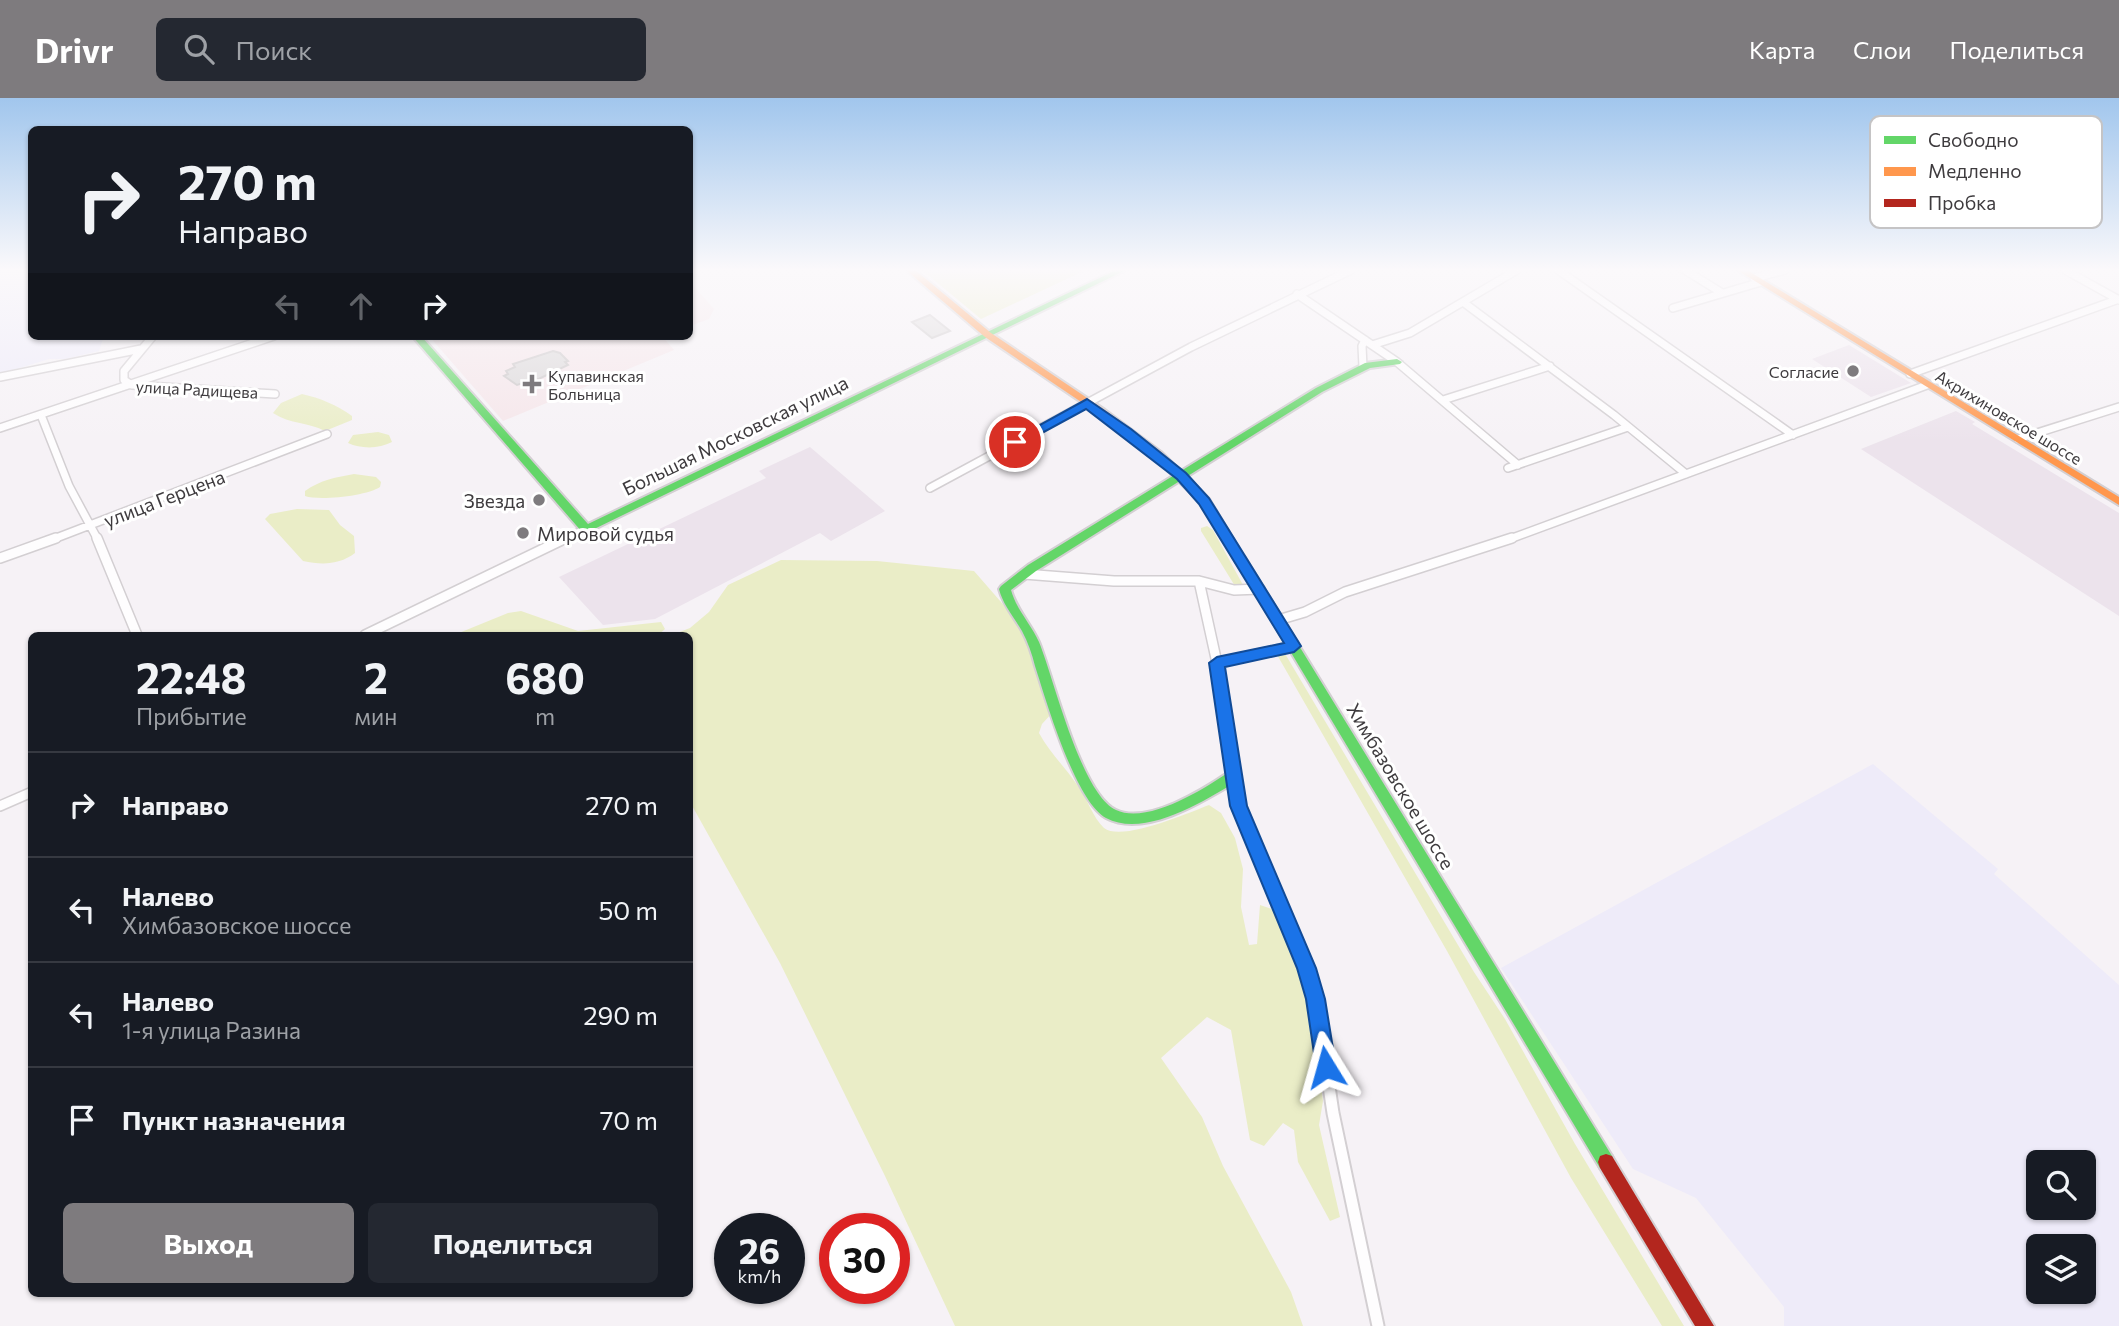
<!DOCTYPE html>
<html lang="ru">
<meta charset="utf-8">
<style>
:root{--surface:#171b24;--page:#242831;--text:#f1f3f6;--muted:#9ea1a6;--line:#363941;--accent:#7e7b7e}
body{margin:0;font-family:Commissioner,sans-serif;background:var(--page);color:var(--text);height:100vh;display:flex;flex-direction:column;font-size:26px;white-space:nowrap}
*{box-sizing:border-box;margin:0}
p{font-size:23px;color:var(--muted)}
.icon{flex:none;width:38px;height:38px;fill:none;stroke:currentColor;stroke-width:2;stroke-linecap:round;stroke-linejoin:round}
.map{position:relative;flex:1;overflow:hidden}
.side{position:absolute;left:28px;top:534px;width:665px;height:665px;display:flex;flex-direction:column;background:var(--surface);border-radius:10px;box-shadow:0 2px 5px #0004}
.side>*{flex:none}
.guide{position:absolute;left:28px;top:28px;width:665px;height:214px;border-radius:10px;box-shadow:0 2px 5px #0004;background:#171b24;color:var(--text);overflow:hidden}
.fabs{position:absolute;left:2026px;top:1052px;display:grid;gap:14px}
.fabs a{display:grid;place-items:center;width:70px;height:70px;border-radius:10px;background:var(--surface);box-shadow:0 2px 5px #0004;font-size:35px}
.speed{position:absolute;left:714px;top:1115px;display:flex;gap:14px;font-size:35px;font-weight:700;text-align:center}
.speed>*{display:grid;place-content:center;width:91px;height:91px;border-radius:50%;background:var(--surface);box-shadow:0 2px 5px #0004;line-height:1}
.speed small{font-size:18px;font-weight:400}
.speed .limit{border:10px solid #d22;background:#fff;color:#111}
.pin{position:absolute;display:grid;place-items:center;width:60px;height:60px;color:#fff;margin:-30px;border:4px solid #fff;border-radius:50%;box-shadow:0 2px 7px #0007}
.me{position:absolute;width:77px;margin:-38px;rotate:352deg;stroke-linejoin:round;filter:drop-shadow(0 0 5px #0008)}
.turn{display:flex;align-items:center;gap:24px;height:147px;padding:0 35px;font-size:32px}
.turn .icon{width:91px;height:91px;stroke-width:2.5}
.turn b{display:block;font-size:49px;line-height:60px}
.lanes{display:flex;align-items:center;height:66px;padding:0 35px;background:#0003;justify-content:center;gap:35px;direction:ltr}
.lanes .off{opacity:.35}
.eta{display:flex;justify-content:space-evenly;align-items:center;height:119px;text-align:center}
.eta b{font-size:42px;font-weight:700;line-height:49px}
.action{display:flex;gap:14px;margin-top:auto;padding:14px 35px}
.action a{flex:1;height:80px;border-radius:10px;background:var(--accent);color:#fff;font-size:28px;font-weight:700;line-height:80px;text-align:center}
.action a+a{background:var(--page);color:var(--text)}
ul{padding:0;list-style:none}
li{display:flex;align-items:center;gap:21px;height:105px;padding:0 35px;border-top:2px solid var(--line)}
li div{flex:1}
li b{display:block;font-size:26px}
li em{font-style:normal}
header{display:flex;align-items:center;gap:42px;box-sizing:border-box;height:98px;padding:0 35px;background:var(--accent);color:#fff}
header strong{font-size:33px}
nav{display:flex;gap:38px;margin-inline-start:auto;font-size:24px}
.search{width:490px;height:63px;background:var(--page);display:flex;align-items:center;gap:18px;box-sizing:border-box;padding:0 24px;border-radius:10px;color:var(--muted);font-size:26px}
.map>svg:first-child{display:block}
.built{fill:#ece3ec}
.industrial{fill:#eeebf9;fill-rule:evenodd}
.medical{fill:#f5e6ea}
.green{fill:#eaedc7}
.building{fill:#dcd9da;stroke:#ccc8c9;stroke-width:2}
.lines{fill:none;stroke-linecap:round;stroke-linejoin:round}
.street-far2-casing{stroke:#d3cfd2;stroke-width:10}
.street-far1-casing{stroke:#d3cfd2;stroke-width:12}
.street-casing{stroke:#d3cfd2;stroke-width:15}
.fast-casing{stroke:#d3cfd2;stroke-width:4}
.slow-casing{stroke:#d3cfd2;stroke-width:4}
.jam-casing{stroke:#d3cfd2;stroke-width:4}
.street-far2{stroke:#fefdfe;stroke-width:7}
.street-far1{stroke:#fefdfe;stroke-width:9}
.street{stroke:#fefdfe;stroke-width:11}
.fast{fill:#63d668;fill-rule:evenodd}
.slow{fill:#ff974d;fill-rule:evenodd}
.jam{fill:#b3261e;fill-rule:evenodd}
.route{fill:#1a73e8;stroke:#114b97;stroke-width:2}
.poi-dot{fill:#7e7b7e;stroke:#fff;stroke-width:2.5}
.labels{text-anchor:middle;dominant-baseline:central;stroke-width:6;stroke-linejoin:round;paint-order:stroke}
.far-poi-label{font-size:16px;fill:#3e3b3e;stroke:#fff;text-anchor:end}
.far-street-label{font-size:16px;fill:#3e3b3e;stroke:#fff}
.street-label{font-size:19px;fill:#3e3b3e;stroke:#fff}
.poi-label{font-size:19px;fill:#3e3b3e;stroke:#fff;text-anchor:end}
.key{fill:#fff;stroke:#c5c4c5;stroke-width:2}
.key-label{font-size:19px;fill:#3e3b3e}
</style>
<header>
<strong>Drivr</strong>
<div class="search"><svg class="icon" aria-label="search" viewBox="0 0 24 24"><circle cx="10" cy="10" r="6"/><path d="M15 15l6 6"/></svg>Поиск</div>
<nav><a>Карта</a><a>Слои</a><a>Поделиться</a></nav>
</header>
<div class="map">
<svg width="2119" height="1228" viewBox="0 0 2119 1228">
<rect width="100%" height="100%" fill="#f6f2f6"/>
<!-- built -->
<path class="built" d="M1849,247L1911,285L1871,299L1812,261Z
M1956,313L1975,324L1972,326L2119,415V518L1861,351Z
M810,349L885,413L831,443L820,435L655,521L603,527L559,479L766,380L759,373Z"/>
<!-- industrial -->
<path class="industrial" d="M0,172H31L32,238H104L99,253L65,261H49L0,276Z
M1873,666L1998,771L1994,776L2119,887V1228H1784V1209L1696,1100L1633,1071L1501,870ZM2039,1064H2084V1110H2039ZM2039,1148H2084V1194H2039Z"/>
<!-- medical -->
<path class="medical" d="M690,184L714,211L709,221L690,228Z
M429,238H662L674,252L503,323Z"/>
<!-- green -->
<path class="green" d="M922,172H1086L981,221Z
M302,296C320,300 337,307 352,318V322L325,333C308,324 289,326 273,315L281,305Z
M378,334L389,337L392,344C379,351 361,351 348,345L353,337Z
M354,376L376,379L381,384L380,389C367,398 319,403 305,398V393C320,382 337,379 354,376Z
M297,411L329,412L340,427L354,438L355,455C339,467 322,467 303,463L265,421L270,416Z
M1207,428L1213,432L1243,487L1235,488L1201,433V430Z
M781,462L877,463L974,473L1021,527L1053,614L1042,626L1039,635C1050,655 1065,669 1078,688C1087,700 1093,720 1104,730C1122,744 1188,715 1209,707L1221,715L1235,740L1243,771L1241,809L1249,847L1257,846L1260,807L1278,813L1310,901L1323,1003L1319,1027L1340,1119L1330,1123L1298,1064L1294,1032L1283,1025L1264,1048L1250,1042L1231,932L1207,919L1161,960L1202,1019L1223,1068L1291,1194L1303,1228H955L885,1078L780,865L690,704V537H672L690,530L709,514L728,487Z
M521,513L578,533L661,524L665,531L658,537H454L508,515Z
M1284,554L1474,874L1505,921L1575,1046L1684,1228H1662L1571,1080L1447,853L1276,555Z"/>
<!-- building -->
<path class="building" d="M930,217L950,233L932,240L912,224Z
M553,253L560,255L568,263L565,264L568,267L528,286L526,284L517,287L504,278L508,276L506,273L515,269L513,266Z"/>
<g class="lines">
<!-- street-far2 casing -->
<g class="street-far2-casing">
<path id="street-far2" d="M1558,172L1793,337
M1685,172L1722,195
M2065,172L2119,202
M1754,180L1785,172
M1297,196L1397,264L1518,367
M1463,204L1614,317L1686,376
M1673,210L1761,184
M1372,247L1410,235L1517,172
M1363,269L1362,248L1365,242
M1910,276L2119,201
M0,279L141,251
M130,286L124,282V273L153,238
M132,287L275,296
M1443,302L1550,268
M41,317L69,388L98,442
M0,330L274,238
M2018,341L2119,309
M1508,370L1628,329
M930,390L1191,249L1351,172
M51,442L327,336
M563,442L586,431
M1507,442L1927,287"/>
</g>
<!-- street-far1 casing -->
<g class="street-far1-casing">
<path id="street-far1" d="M97,440L137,537
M0,460L56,440
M1024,476L1114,483H1199L1234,492L1260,491
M1199,483L1217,565L1239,708L1273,787
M1278,522L1305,514L1345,494L1512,440
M365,537L566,440
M1217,565L1294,548
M0,708L32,694"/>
</g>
<!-- street casing -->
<g class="street-casing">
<path id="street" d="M1272,785L1316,901L1333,1015L1378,1228"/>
</g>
<!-- fast casing -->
<g class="fast-casing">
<path id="fast" d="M1116,172H1126L586,435L582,434L412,238H421L588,426Z
M1397,261L1402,264L1400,266L1370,270L1322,294L1036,473L1011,492C1016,511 1031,526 1039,544C1054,581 1081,696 1116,712C1147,727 1204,691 1229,674H1239L1240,678L1239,682C1206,702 1145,741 1106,720C1075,703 1046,602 1035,568C1032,556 1028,544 1022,533C1014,519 1003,507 999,491L1001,488L1028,467L1316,290L1365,265Z
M1240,457L1244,458L1612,1058L1614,1064L1612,1070L1606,1072L1600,1070L1235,461Z"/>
</g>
<!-- slow casing -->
<g class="slow-casing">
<path id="slow" d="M906,172H915L991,235L1105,312L1161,354L1209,401L1245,461L1244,464H1236L1201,405L1153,358L1099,316L985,239Z
M1737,172H1747L2119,399V407Z"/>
</g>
<!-- jam casing -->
<g class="jam-casing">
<path id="jam" d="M1606,1056L1612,1058L1714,1228H1695L1600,1070L1598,1064L1600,1058Z"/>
</g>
<!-- street-far2 -->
<use href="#street-far2" class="street-far2"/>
<!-- street-far1 -->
<use href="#street-far1" class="street-far1"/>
<!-- street -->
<use href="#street" class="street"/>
<!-- fast -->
<use href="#fast" class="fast"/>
<!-- slow -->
<use href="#slow" class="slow"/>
<!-- jam -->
<use href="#jam" class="jam"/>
</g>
<!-- sky -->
<linearGradient id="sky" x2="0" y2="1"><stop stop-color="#a1c6ed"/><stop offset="0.5" stop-color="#fbf9fb"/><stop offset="1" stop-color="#fbf9fb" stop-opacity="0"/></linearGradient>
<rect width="2119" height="344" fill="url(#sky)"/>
<!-- route -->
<path class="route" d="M1087,301L1131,331L1186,375L1209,400L1301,548L1294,554L1225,569L1247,708L1316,870L1325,901L1336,969L1333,976L1326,979L1319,976L1316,969L1306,901L1297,870L1230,708L1209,565L1217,559L1284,545L1199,406L1177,381L1086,311L1020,347H1010L1009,344Z"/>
<!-- markers -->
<g class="poi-dot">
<circle cx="1853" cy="273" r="7"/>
<path d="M528.5 275.5h7v7h7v7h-7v7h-7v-7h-7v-7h7z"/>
<circle cx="539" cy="402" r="7"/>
<circle cx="523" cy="435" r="7"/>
</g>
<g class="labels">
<!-- far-poi labels -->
<g class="far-poi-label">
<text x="1839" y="273">Согласие</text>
<text x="548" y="277" text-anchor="start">Купавинская<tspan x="548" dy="18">Больница</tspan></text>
</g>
<!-- far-street labels -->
<g class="far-street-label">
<text transform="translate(197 291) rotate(3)">улица Радищева</text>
<text transform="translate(2009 319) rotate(31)">Акрихиновское шоссе</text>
</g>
<!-- street labels -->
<g class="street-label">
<text transform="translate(735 337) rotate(-26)">Большая Московская улица</text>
<text transform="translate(164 400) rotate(-21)">улица Герцена</text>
<text transform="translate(1401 688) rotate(59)">Химбазовское шоссе</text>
</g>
<!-- poi labels -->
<g class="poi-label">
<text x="525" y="402">Звезда</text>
<text x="537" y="435" text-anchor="start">Мировой судья</text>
</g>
</g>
<!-- legend -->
<rect x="1870" y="18" width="232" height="112" rx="10" class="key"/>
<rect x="1884" y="38" width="32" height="8" fill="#63d668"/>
<rect x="1884" y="69" width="32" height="9" fill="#ff974d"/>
<rect x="1884" y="101" width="32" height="8" fill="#b3261e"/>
<g class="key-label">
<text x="1928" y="49">Свободно</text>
<text x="1928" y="80">Медленно</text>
<text x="1928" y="112">Пробка</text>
</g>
</svg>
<div class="fabs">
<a><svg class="icon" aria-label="search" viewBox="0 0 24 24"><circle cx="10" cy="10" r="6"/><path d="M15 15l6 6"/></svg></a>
<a><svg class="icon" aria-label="layers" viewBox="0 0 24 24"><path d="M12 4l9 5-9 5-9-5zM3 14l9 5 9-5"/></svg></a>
</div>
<div class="speed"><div>26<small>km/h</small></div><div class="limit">30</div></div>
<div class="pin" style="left:1015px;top:344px;background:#d93025"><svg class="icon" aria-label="arrive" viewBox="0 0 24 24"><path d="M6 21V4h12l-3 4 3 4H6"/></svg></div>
<svg class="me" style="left:1326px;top:969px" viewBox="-20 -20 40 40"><path d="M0-17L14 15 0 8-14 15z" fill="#1a73e8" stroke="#fff" stroke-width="4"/></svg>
<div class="guide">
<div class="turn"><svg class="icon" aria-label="right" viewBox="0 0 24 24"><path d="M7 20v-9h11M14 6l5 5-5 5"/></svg><div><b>270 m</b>Направо</div></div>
<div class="lanes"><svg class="icon off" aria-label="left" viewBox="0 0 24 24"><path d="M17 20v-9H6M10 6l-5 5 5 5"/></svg><svg class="icon off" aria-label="ahead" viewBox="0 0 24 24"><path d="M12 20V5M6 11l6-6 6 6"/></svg><svg class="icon" aria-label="right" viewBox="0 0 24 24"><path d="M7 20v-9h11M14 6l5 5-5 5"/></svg></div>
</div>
<section class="side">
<div class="eta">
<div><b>22:48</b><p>Прибытие</p></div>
<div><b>2</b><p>мин</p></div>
<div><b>680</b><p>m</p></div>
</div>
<ul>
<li><svg class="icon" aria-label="right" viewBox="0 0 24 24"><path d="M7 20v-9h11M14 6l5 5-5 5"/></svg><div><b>Направо</b></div><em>270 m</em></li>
<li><svg class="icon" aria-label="left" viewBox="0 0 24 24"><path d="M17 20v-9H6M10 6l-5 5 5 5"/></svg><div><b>Налево</b><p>Химбазовское шоссе</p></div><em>50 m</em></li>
<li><svg class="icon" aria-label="left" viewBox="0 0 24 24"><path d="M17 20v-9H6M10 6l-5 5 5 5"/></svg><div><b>Налево</b><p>1-я улица Разина</p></div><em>290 m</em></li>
<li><svg class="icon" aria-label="arrive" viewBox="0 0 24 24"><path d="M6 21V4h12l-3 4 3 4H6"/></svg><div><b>Пункт назначения</b></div><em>70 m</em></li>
</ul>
<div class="action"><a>Выход</a><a>Поделиться</a></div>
</section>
</div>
